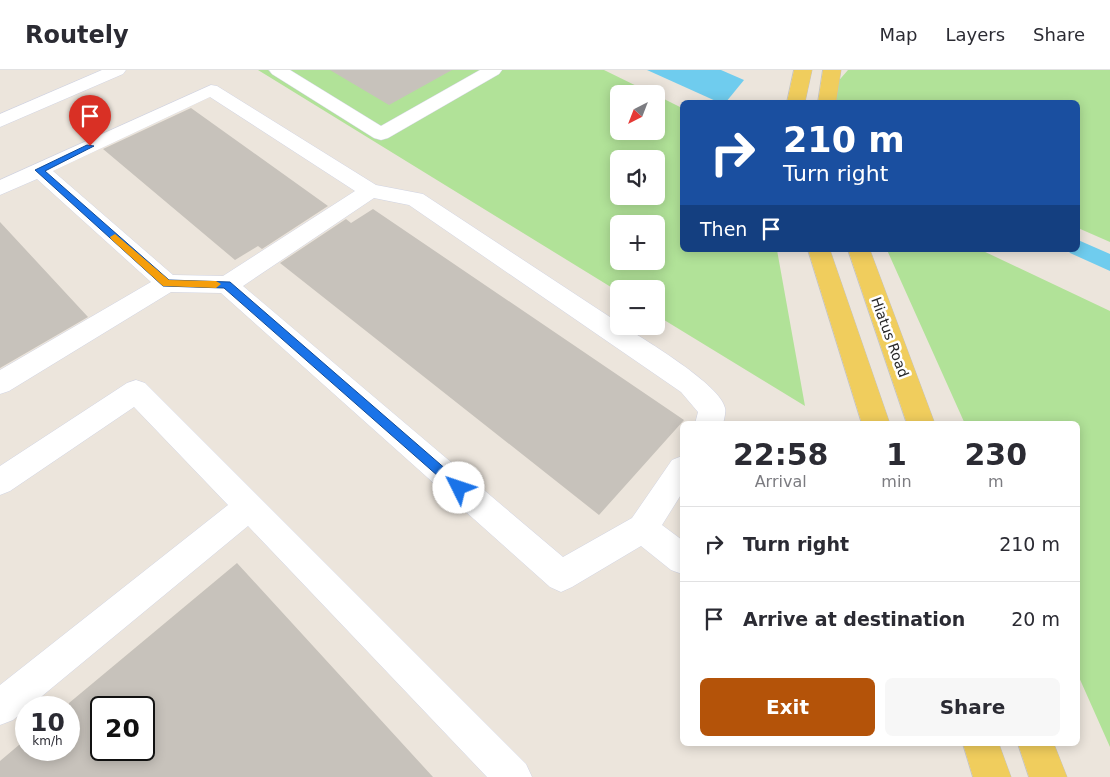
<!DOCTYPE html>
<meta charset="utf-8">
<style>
:root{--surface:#fff;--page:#f7f7f7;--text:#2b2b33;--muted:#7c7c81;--line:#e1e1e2;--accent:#b45309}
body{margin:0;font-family:"DejaVu Sans",sans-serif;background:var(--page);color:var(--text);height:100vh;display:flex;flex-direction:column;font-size:19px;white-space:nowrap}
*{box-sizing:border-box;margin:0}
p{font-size:16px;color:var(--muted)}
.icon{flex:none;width:28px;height:28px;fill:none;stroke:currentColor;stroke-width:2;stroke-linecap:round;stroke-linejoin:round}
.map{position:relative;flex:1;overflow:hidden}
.side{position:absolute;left:680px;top:351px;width:400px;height:325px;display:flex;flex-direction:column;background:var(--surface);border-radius:8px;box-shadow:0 2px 12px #0003}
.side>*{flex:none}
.top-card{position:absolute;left:680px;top:30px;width:400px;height:152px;border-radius:8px;box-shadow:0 2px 12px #0003;background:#1a4fa0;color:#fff;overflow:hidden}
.needle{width:32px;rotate:222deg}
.controls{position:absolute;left:610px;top:15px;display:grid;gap:10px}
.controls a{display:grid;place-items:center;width:55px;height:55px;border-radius:8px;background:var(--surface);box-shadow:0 2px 12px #0003;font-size:25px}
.speed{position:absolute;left:15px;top:626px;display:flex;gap:10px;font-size:25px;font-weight:700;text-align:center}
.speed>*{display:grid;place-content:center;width:65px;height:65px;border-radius:50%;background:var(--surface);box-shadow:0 2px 12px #0003;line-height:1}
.speed small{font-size:12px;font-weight:400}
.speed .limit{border:2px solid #111;border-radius:8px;background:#fff;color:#111}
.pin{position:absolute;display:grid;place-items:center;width:42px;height:42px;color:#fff;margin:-51px -21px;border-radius:50% 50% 50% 0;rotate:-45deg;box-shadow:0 0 5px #0007}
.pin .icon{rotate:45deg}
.me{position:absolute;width:55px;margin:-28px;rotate:311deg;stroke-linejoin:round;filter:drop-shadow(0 0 4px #0008)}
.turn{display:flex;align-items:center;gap:18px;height:105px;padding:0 20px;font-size:22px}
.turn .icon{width:65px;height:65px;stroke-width:2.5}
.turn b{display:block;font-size:35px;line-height:42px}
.then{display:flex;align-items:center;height:48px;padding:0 20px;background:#0003;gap:10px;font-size:19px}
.eta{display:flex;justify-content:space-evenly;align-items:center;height:85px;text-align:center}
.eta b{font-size:30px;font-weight:600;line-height:35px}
.button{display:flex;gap:10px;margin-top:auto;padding:10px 20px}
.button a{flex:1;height:58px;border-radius:8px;background:var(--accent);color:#fff;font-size:20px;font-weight:600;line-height:58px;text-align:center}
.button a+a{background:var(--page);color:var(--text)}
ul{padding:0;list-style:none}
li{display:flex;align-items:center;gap:15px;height:75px;padding:0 20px;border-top:1px solid var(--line)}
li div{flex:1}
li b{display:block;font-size:19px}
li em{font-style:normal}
header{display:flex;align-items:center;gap:30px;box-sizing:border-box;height:70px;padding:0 25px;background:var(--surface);border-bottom:1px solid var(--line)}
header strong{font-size:24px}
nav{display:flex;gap:28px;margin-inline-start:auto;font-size:18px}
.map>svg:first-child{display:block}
.green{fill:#b1e298;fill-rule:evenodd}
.water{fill:#6fccee}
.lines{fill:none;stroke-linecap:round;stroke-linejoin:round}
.canal{fill:#6fccee;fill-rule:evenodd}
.building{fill:#c7c2bb;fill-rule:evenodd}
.minor-casing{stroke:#d1d4e3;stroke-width:1}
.major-casing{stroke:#c3c3c3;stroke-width:1}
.minor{fill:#fff;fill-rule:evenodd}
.major{fill:#f0cd5d;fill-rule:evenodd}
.route{fill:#1a73e8;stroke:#114b97}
.slow{fill:#f59e0b}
.labels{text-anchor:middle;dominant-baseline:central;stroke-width:5;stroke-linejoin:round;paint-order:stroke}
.street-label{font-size:14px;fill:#2a2a2a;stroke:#fff}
</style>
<header>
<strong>Routely</strong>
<nav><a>Map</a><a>Layers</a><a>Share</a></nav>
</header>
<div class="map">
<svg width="1110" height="707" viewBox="0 0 1110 707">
<rect width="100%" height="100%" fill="#ece5dc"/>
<!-- green -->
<path class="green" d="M258,0H604L653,24H619V61H656V25L682,38V180H777L805,336L656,245V219H619V222ZM619,89H656V126H619ZM619,154H656V191H619Z
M848,0H1110V172L1078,158V32H836L828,23Z
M887,180H981L1110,241V677L1078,605V354H965Z"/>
<!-- water -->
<path class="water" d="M647,0H721L744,10L726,32H718Z"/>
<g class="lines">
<!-- canal -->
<path class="canal" d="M1078,170L1110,184V201L1070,183L1068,180H1078Z"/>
</g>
<!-- building -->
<path class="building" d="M330,0H452L389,35Z
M191,38L328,136L262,179L258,176L235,190L103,79Z
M373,139L684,350L599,445L280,193L346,149L351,153Z
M0,152L88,247L0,298Z
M237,493L433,707H0V691L26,669V680H69V633ZM101,638H144V680H101Z"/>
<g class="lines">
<!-- minor casing -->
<g class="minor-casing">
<path id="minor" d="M102,0H126L123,4L0,57V44Z
M269,0H290L381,56L480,0H502L499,4L388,68L381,70L374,68L272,4Z
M211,15L217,16L376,115L423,124L619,253V256H623C645,270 721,315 725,338C726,343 724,349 723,354H695L698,342L681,322L409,135L374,128L243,216L563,487L632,448L672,390L682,386V423L662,455L682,470V504L671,500L641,476L572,517L561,522L550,517L221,223L171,222L9,321L0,324V300L151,212L37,109L0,125V110ZM210,27L355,121L223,206L173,205L53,101Z
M136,310L145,313L526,694L532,707H487L248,456L13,650L0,655V615L228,435L134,337L10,421L0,425V396L127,313Z"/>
</g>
<!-- major casing -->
<g class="major-casing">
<path id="major" d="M794,0H812L805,32H787Z
M823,0H841L836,32H818Z
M808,180H830L890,354H862Z
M848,180H870L935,354H907Z
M963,674H999L1011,707H973Z
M1018,674H1054L1067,707H1029Z"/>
</g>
<!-- minor -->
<use href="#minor" class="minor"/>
<!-- major -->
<use href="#major" class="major"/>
</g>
<!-- route -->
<path class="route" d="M87,75L94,76L45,101L169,210L230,212L463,414L465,418L463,421L459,423L455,421L224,218L163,216L35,100Z"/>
<!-- slow -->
<path class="slow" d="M115,164L169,210L216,211L221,214L216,218L163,216L111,169L110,167Z"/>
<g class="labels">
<!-- street labels -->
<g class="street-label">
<text transform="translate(890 267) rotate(70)">Hiatus Road</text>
</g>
</g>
</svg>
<div class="controls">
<a><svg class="needle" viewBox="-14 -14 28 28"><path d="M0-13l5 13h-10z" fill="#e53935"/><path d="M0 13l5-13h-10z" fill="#7c7c81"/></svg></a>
<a><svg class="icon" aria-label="sound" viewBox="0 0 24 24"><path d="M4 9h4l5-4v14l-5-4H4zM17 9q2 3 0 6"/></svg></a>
<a>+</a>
<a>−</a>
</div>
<div class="speed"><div>10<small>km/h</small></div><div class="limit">20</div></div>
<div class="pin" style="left:90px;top:76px;background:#d93025"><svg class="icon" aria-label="arrive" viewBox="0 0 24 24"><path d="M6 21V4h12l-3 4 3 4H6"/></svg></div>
<svg class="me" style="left:459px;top:418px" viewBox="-20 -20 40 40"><circle r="19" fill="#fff"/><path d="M0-13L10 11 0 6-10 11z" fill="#1a73e8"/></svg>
<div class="top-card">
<div class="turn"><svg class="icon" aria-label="right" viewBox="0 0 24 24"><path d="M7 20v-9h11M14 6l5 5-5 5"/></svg><div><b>210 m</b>Turn right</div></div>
<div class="then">Then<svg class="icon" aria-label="arrive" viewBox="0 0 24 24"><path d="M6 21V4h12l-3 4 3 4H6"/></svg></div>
</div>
<section class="side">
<div class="eta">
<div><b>22:58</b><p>Arrival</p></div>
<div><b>1</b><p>min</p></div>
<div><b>230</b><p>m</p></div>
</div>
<ul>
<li><svg class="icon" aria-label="right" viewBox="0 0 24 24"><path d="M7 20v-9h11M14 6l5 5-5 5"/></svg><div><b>Turn right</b></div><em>210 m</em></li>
<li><svg class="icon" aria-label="arrive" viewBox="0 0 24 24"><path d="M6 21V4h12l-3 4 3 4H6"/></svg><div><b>Arrive at destination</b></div><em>20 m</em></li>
</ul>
<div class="button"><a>Exit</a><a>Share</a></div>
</section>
</div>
